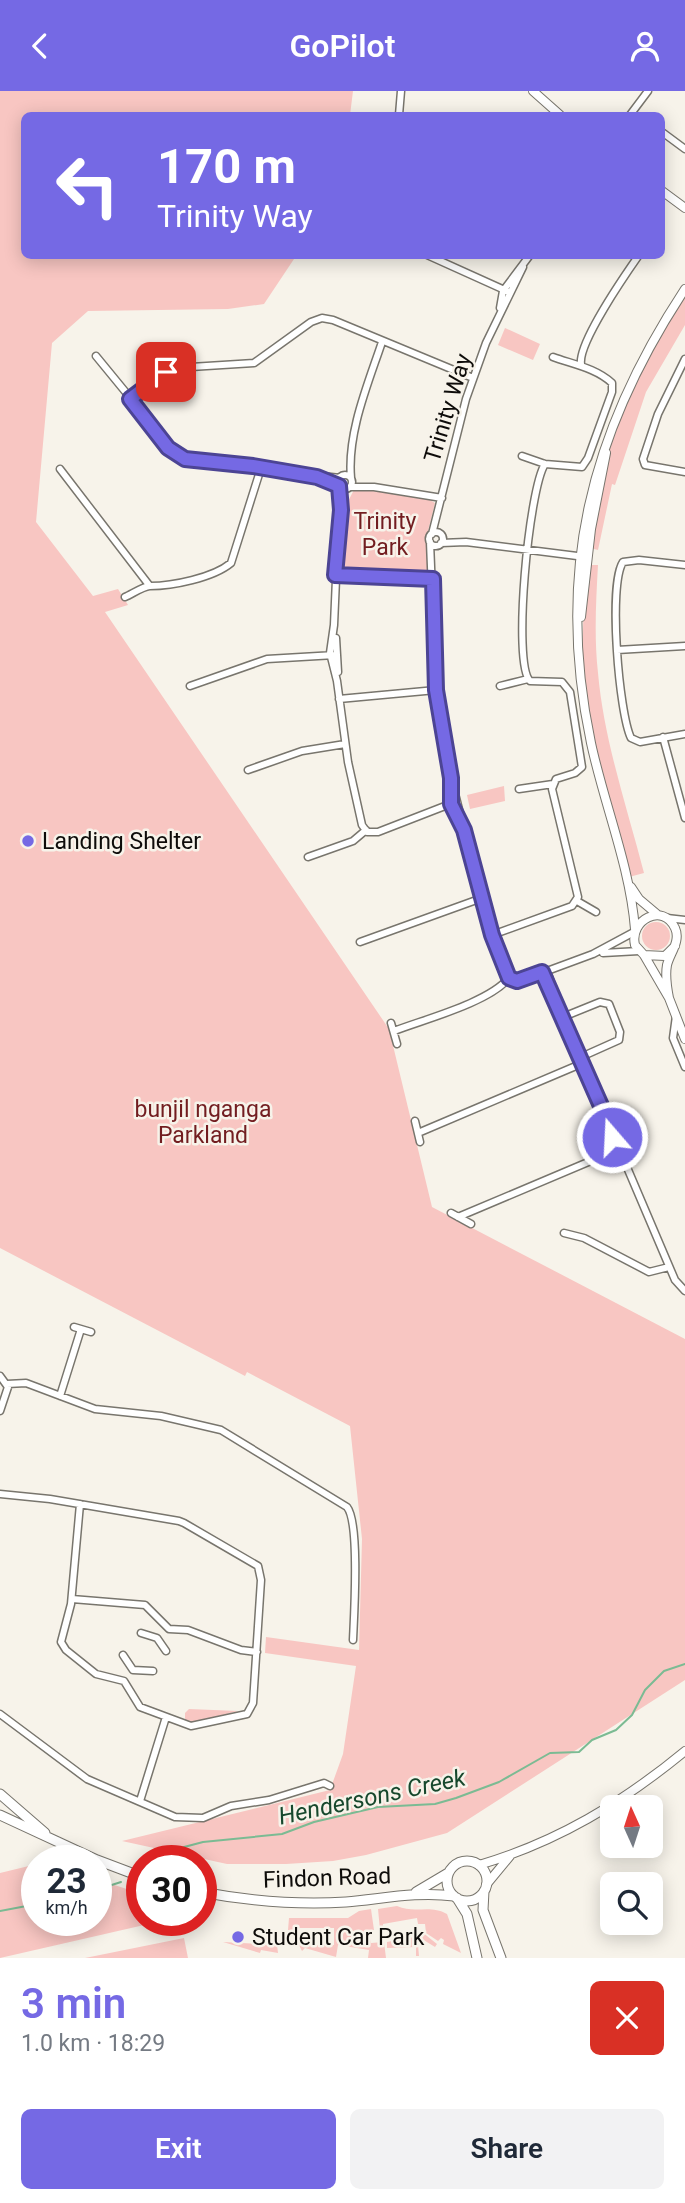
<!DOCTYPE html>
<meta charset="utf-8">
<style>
:root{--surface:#fff;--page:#f2f2f3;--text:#1f2937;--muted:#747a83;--accent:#7569e4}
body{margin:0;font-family:Roboto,sans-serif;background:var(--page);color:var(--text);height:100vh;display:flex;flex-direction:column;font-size:26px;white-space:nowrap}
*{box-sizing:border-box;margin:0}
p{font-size:23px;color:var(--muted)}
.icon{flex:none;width:38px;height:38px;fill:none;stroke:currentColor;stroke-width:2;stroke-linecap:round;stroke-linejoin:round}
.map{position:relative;height:1867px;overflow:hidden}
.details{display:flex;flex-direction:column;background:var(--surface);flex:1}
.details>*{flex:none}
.banner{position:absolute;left:21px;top:21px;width:644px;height:147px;border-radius:10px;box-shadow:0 4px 18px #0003;background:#7569e4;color:#fff;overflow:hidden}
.needle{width:46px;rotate:357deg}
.controls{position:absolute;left:600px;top:1704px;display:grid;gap:14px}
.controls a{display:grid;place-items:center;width:63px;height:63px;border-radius:10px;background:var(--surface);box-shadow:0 4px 18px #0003;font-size:35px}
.speed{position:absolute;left:21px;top:1754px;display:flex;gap:14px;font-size:35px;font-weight:700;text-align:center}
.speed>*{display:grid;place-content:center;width:91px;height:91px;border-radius:50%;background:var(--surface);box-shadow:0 4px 18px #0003;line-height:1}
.speed small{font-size:18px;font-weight:400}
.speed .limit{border:10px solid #d22;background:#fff;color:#111}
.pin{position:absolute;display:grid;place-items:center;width:60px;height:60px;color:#fff;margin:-30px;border-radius:14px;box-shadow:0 4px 10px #0006}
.me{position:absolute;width:77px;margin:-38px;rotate:341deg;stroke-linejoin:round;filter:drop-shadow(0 0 5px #0008)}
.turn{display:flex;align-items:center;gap:24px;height:147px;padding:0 21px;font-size:32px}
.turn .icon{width:91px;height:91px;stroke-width:2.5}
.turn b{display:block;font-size:49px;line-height:60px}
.round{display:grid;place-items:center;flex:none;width:74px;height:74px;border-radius:10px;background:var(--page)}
.overview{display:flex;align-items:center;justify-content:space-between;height:119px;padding:0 21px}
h1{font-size:42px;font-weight:600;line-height:52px;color:var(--accent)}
.action{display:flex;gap:14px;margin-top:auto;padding:14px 21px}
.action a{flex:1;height:80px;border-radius:10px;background:var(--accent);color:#fff;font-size:28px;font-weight:600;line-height:80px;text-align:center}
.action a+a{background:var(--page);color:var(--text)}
header{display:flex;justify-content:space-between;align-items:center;height:91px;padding:0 21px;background:var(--accent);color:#fff;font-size:32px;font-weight:600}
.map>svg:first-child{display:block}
.green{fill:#f8c6c2}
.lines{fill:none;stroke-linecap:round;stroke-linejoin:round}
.stream{stroke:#7bbb93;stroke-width:2}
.minor-casing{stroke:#78756d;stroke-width:9}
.tertiary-casing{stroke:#78756d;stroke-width:10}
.secondary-casing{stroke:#78756d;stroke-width:11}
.minor{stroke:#fff;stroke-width:6}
.tertiary{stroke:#fff;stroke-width:8}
.secondary{stroke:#fff;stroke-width:9}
.route-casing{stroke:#4c4494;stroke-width:18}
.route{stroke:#7569e4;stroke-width:12}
.poi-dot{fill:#7569e4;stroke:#f7f3ea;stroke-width:2.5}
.labels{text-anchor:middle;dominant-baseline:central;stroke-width:5;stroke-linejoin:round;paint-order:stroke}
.street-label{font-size:23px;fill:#0e0c0a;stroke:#f7f3ea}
.park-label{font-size:23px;fill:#721d20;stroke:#f7f3ea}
.poi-label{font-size:23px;fill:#0e0c0a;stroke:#f7f3ea;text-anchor:start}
.water-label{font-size:24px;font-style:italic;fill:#17482d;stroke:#f7f3ea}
</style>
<header><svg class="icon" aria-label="back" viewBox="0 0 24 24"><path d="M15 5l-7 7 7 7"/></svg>GoPilot<svg class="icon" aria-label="person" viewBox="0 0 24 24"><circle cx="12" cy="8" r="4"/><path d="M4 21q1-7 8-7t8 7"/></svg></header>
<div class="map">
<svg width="685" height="1867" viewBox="0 0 685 1867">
<rect width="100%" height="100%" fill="#f7f3ea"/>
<!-- green -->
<path class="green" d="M0,0H353L350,24H24V164L296,165L264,213L228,218L88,220L52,252L36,431L93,505L118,498L128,514L105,521L389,938L432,1116L685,1248V1589L447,1742L366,1764L333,1770L286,1773H227L122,1750L330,1699L343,1663L356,1575L265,1562L266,1546L359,1559L362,1448L350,1335L247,1281L245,1285L0,1157Z
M685,204V234L646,301L615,394L612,393L598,459L590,457L610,352L639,280Z
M505,237L540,253L533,269L498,254Z
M355,397L430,409L435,412L426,448L430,459L427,482L343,478L340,470L346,414Z
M588,474H598C596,510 594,546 598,582C604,650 627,716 644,782L629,786C612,719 589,650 584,581C581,545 584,510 588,474Z
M504,695L505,710L470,718L467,704Z
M642 845a14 14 0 1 1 28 0a14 14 0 1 1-28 0Z
M189,1618L238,1620L198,1631L185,1629V1622Z
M37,1773V1829H96V1788L142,1803V1829H166L0,1867V1782Z
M397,1815C415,1823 430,1813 447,1823L461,1862L443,1853L444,1849L441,1847L438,1850L426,1842L425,1833H418L417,1827L383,1833V1838L380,1839L378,1818Z
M371,1818L374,1839L368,1840L371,1852L384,1851L386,1867H368L369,1859L338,1854L336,1866L305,1857L302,1860L299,1854H334V1837H298V1842L288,1839L289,1827H348L359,1820Z
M422,1841L437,1853L435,1856L422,1848L418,1854L419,1865H416V1856L387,1857V1851L420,1845Z
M184,1847L188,1867H85Z
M223,1851L277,1854L278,1862L261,1859L260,1862Z"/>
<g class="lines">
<!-- stream -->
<path class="stream" d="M149,1769L154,1764L203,1751L282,1743L314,1731L378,1716L435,1713L456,1707L499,1691L550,1662L579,1661L592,1649L616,1639L632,1624L645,1599L664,1580L685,1573
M96,1799L121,1791
M0,1820L37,1813"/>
<!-- minor casing -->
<g class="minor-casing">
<path id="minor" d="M399,24L401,0
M630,24L648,0
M662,41L685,58
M427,164L509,201
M500,217L503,200L530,164
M96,265L178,365L191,370L340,387
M685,268L658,323L643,368L645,374L685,381
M581,273C578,252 625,184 639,164
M130,308L175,277L254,272L311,231L322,227L333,229L473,287
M522,365L545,373L582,376L588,367L612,301V292C596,277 572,273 553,266
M60,378L149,494
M338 391a7 7 0 1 1 14 0a7 7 0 1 1-14 0Z
M351,387C347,342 368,293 382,251
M340,396L334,534L330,562L337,590L348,671L362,734L367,741H378L445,715H457
M350,396H374L442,407
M429 448a7 7 0 1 1 14 0a7 7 0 1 1-14 0Z
M432,443L466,308L486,252L523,176
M430,451L436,599L451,687V713L462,734
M441,452L466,451L585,466
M685,474L639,469L623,471C608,494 619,622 631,647L640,651L685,643
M335,484L433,488
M125,506C132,503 144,495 150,495C172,495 213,487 231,472L261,377
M336,547L338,581
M617,559L685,555
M190,595L267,568L335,564
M500,595L528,588
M339,608L436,599
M663,646L685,727
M248,679L302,660L345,653
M451,687L488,832L509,887L520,890L593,863L634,841
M519,698L553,693
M308,766L353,750L366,739
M577,810L596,821
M667,827L685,829
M492,844L572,815L578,806L552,698L556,688L575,682L582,676L570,601L562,591L530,590C512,572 529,397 545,373
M360,851L482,807
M603,862L639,860
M547,880L563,926L675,1189L685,1200
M676,925L673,947L685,976
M563,926L600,911L609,913L620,941L619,949L581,966
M391,932L397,953
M394,940C425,928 488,912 509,887
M415,1030L420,1051
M610,1040L614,1058L625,1074
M418,1042L583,972
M451,1122L471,1133
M458,1126L619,1058
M564,1142L584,1147L649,1181L669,1176
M74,1236L91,1241
M0,1285L8,1296L0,1320
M7,1293L26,1292L95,1318L161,1325L221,1339L347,1416C360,1432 354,1525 353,1549
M60,1305L81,1238
M0,1403L50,1408L179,1430L184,1432L258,1475L261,1489L253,1612L247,1623L191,1635L140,1616L124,1590L96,1583L66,1559L61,1551L71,1513L80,1413
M72,1508L145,1514L169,1538L188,1539L241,1559L257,1561
M141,1542L157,1547L166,1560
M123,1564L133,1579L153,1580
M0,1623L87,1688L175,1726L203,1727L231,1715L269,1709L324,1692L330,1695
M140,1710L166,1626"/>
</g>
<!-- tertiary casing -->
<g class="tertiary-casing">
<path id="tertiary" d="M533,0L560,24
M662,100L685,117
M581,526L591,438L606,362
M631,796L639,808L658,824
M635,838C630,775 604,713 591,652C555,482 590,342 685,198
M644,864L669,907L685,948
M669,907C667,897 665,885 667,874C670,862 681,850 675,837C663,811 629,829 635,854L644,864L665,865L675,855
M479,1774C557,1751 622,1712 685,1660
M486,1794L510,1765"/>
</g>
<!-- secondary casing -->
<g class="secondary-casing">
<path id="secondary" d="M0,1703L45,1742
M0,1724L97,1769L142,1786
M447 1790a20 20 0 1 1 40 0a20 20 0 1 1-40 0Z
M484,1800L483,1819L501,1867
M201,1801C249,1810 298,1814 346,1811C382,1808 417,1800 454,1805
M416,1801L448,1782
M457,1807L467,1823L477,1867"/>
</g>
<!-- minor -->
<use href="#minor" class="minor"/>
<!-- tertiary -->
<use href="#tertiary" class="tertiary"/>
<!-- secondary -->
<use href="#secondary" class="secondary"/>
</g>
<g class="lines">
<!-- route casing -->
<g class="route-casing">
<path id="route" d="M166,281L130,308L168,357L185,368L253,375L317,386L339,395L341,419L335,484L433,488L436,599L451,687V713L464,739L492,844L509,887L517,890L542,881L609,1033L612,1046"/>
</g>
<!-- route -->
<use href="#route" class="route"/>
</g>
<!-- markers -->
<g class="poi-dot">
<circle cx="28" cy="750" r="7"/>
<circle cx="238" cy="1846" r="7"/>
</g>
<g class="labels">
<!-- street labels -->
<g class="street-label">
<text transform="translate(448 317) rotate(-73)">Trinity Way</text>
<text transform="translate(327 1787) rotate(-2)">Findon Road</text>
</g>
<!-- park labels -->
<g class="park-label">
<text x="385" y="430">Trinity<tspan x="385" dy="26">Park</tspan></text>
<text x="203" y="1018">bunjil nganga<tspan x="203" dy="26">Parkland</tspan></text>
</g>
<!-- poi labels -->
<g class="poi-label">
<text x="42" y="750">Landing Shelter</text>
<text x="252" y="1846">Student Car Park</text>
</g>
<!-- water labels -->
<g class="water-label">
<text transform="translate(372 1706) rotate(-12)">Hendersons Creek</text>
</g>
</g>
</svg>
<div class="controls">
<a><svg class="needle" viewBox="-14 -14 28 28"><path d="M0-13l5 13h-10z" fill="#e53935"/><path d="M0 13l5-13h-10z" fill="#747a83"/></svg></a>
<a><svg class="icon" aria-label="search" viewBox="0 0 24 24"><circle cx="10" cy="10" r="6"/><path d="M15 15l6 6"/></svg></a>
</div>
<div class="speed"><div>23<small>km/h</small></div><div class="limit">30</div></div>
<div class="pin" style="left:166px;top:281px;background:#d93025"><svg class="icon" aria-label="arrive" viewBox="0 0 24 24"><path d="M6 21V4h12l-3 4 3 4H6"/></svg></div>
<svg class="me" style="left:612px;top:1046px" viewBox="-20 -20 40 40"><circle r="17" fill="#7569e4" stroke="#fff" stroke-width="3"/><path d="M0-11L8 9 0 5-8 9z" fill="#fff"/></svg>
<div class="banner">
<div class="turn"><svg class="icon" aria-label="left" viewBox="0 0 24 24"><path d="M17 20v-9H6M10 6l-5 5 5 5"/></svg><div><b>170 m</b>Trinity Way</div></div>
</div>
</div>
<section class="details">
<div class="overview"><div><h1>3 min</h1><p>1.0 km · 18:29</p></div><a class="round" style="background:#d93025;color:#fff"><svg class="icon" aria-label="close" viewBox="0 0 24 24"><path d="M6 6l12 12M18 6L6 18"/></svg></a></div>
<div class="action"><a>Exit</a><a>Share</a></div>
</section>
